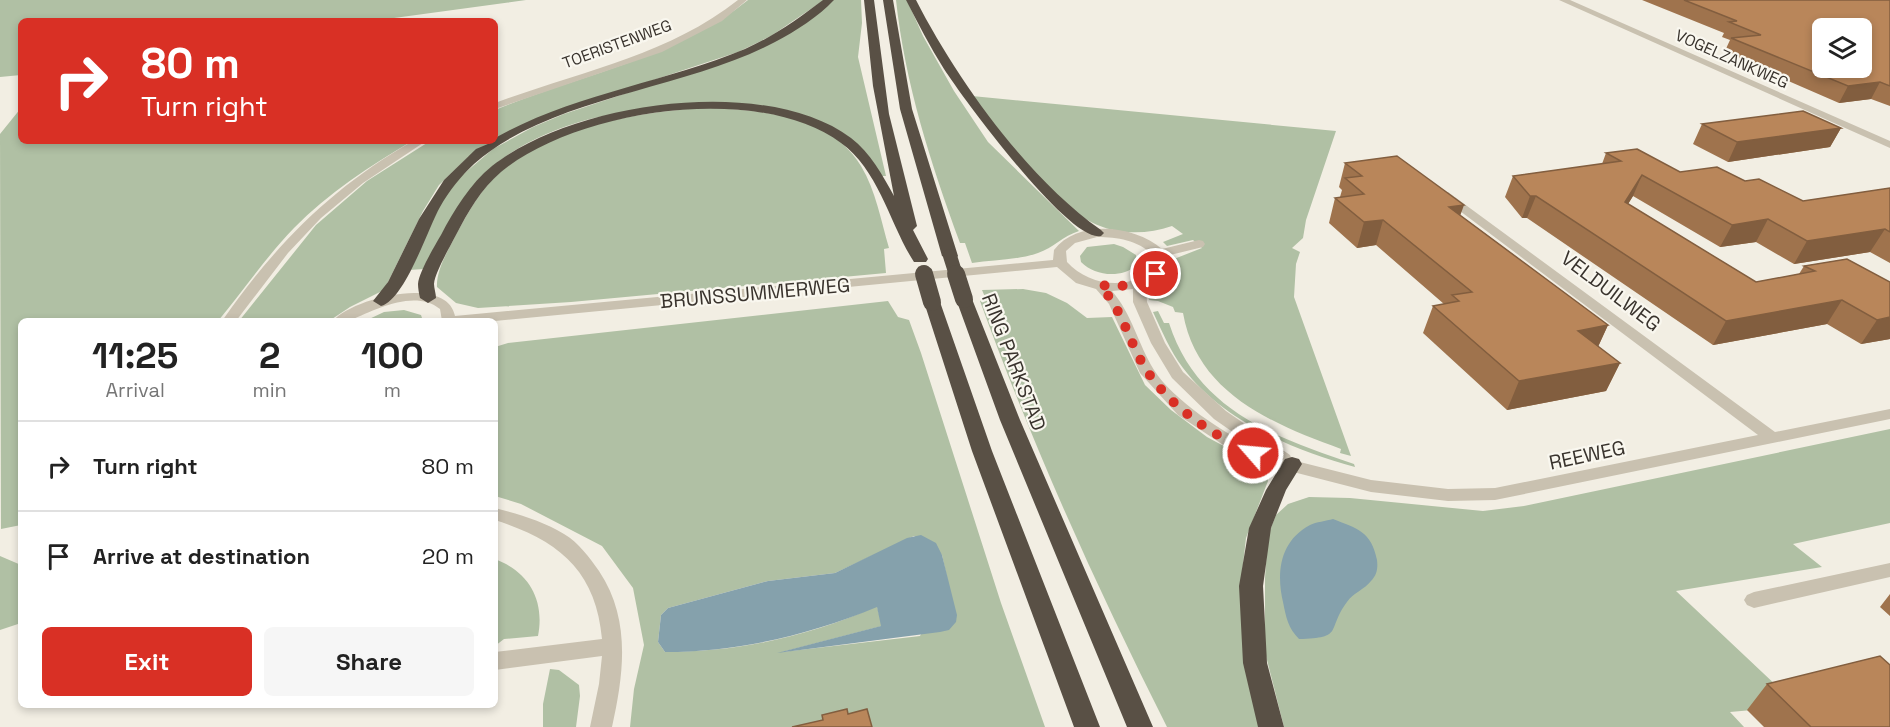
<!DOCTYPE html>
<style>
:root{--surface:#fff;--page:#f6f6f6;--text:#222;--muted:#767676;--line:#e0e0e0;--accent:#d93025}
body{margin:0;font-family:"Space Grotesk",sans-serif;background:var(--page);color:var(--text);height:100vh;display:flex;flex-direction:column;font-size:22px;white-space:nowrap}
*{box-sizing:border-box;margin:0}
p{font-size:20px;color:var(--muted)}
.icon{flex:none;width:33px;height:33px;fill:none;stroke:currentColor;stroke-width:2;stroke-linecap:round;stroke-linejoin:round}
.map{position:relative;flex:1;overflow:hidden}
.panel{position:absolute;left:18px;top:318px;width:480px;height:390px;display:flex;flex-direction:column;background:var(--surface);border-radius:9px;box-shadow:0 3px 9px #0003}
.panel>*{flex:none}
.hud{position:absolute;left:18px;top:18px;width:480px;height:126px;border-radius:9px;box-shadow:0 3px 9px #0003;background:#d93025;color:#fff;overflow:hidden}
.buttons{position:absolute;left:1812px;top:18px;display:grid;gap:12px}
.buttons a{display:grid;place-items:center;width:60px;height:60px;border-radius:9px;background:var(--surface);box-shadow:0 3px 9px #0003;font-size:30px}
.pin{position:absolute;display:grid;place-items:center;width:51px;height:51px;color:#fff;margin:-26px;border:3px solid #fff;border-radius:50%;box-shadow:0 2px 6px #0007}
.me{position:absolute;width:66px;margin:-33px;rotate:297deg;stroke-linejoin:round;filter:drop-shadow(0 0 4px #0008)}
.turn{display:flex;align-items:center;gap:21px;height:126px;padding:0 24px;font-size:27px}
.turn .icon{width:78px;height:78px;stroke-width:2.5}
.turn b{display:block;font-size:42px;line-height:51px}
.eta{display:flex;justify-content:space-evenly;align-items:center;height:102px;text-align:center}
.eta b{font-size:36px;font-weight:600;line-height:42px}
.action{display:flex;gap:12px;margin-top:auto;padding:12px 24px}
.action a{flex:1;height:69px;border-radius:9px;background:var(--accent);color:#fff;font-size:24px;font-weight:600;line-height:69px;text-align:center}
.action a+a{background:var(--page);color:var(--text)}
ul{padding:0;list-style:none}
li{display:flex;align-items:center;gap:18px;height:90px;padding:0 24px;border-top:2px solid var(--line)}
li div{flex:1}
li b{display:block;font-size:22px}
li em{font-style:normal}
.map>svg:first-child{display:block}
.green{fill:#b0c0a4;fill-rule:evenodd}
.water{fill:#85a1ac}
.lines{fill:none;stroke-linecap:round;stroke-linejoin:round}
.minor{fill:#c9c1b0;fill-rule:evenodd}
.highway{fill:#595045;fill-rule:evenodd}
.highway-bridge-far1{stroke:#595045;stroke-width:14}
.highway-bridge{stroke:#595045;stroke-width:18}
.wall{fill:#9f734d}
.shaded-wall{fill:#825e3f}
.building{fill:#b9865a;stroke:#825e3f;stroke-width:1.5;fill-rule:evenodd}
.route{stroke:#d93025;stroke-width:10;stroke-dasharray:0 18}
.labels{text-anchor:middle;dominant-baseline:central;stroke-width:4.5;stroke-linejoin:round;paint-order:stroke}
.far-street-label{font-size:16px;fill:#39332d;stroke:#f9f7ef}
.street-label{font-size:20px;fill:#39332d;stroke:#f9f7ef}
</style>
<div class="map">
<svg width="1890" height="727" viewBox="0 0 1890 727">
<rect width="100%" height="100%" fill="#f2eee3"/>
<!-- green -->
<path class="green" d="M0,0H526L372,21H21V75L0,77Z
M748,0H824L771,36L738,52L584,103L495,140V110C579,75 676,58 748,0Z
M833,0H861L862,23L858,57L886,176H880C867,156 856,139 834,128C785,103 744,107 692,109C667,111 640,110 615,114C576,120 534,136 502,159C464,186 445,229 424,269L409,270L443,199L460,177L493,149L533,127L564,114L738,56Z
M896,0H907L923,36L954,91L988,142L1079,231C1063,236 1053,248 1038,253C1018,260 993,260 972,263L965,243H960C931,164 905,84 896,0Z
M972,96L1336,131L1306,220L1303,238L1292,248L1300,252L1296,264L1294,297L1351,456L1340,453L1341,449C1272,424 1197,393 1183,313L1175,312L1173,307L1158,301L1149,300L1152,289L1169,271L1174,259L1202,248L1193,240L1167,246L1163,242L1183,234L1172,226C1146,235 1116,235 1091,222C1054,203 999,131 972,96Z
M21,108V141H298L299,144L412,141C370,166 328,193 294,228C266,257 243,291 218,321H21V525L1,529L0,134Z
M709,108C761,110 831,115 861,166C876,191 881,221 889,248L884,249L886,273L571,302L478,308L456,303L437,287C436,269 450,247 458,231C469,211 480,191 497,175C550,126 640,111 709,108Z
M430,141H494L468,157L439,185L423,211L384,290L350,307L329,321H239L316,225L367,181Z
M1114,244L1123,247L1136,255L1137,265C1121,279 1095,276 1081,262L1080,256L1087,247Z
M1023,289L1046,293L1067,303L1087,318L1112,317L1145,385L1171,410L1207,437L1268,470V481L1246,538L1240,591L1262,727H1167C1097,588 1033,447 980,301L985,297L982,290Z
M888,301L898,317L909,320L921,353L1001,603L1045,727H630L634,689L644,645L633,588L602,546L521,504L495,496V347L508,343ZM914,536L942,555L948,582L920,636L782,652L882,626L877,606C810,636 739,652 665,652L658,642L661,615L668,608L768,581L835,573Z
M404,310L421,315L423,321H365L384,312Z
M1158,311L1164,323H1169C1197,410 1274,437 1354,464L1355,467C1292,449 1224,422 1183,368C1170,351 1162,331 1153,312Z
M1890,429V523L1793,544L1822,567L1676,591L1798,706L1730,712L1744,727H1284L1265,652V578L1268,535L1276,515L1288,504L1309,497L1350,498L1483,511L1524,506Z
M0,556L21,565V623L0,630Z
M495,559C529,572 545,600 538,636L504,639L495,646Z
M550,669L559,670L579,685L580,696L576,727H543V704Z"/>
<!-- water -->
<path class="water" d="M1333,519C1358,529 1371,531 1377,560C1378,568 1377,575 1371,581C1365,589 1353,593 1347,602C1326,630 1345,638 1299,639C1288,628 1286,617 1283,602C1276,572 1280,541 1310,525C1316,522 1326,521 1333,519Z
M921,535L936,543L942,555L957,615L956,622L949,630L940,632L777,653L881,626L877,607C809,635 739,652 665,652L658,642L661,615L668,608L768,581L835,573L907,538Z"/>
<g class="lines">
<!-- minor -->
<path class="minor" d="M738,0H747L722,21L662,52L495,109V103C578,72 667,56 738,0Z
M1559,0H1570L1890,141V148Z
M413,141H426L363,183L321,218L288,253L236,321H222C275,245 332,187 413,141Z
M1448,192L1775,432L1890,409V419L1495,500L1448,501L1371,492L1262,464L1231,450L1178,415L1140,373L1109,304L1096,289L1076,283L1057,267L495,321H442L440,309C415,289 376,309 351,320C346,322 339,321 333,321C352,298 447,274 455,316L1053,260L1054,250C1078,219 1134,225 1162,249L1199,240L1203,241L1205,244L1203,247L1166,256L1168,268L1156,280L1146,286L1147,302L1165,343L1183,372L1226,411L1290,455L1292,460L1371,480L1448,489L1495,488L1758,435L1444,199L1442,196ZM1097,237C1118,237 1137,240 1153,255L1154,267C1130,292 1089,286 1067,262L1066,251L1075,243ZM1133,289V302L1151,343L1172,378L1214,419L1257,449C1225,434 1173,400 1154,370C1138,344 1132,314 1112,291Z
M495,508C518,514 543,521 564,534C579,543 589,557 599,571C631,619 624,673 612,727H590L599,684L602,656L495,670V652L602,639C596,570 558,540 495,520Z
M1890,563V577L1754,608L1747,605L1744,600L1747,595L1754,592Z"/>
<!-- highway -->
<path class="highway" d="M823,0H834C818,17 796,31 775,42C685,90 549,97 474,164C461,176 449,191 440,207C428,228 405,300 381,306L373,301L388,282L419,219L444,180L476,149L495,141V138C573,94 663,83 745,49C774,36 798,19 823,0Z
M864,0H874L889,114L917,226L913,230L928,259L926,262H914C890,225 879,170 841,143C759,82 577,109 501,172C481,189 468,212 456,235C450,247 435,272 434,284C434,288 436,294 436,298L428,303L420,298C419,294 418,288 418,284C419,272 434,247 441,235C454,210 470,184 492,166C573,102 765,74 851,138C870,152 883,176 894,196L873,86Z
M883,0H893L912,109L958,256L955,259L950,261L942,256L900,109Z
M906,0H916C957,80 1027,178 1101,230L1104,233L1101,236C1070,244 962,97 944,69C930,47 918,23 906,0Z
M964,294L972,299L1020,420L1153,727H1127L1000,420L956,299Z
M932,297L940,302L992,451L1100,727H1074L972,451L924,302Z
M1292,457L1299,459L1302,464L1286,490L1271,528L1263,586L1267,663L1284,727H1258L1243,663L1239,586L1249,528L1266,490L1285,459Z"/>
<!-- highway-bridge-far1 -->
<path class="highway-bridge-far1" d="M950,256L956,275"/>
<!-- highway-bridge -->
<path class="highway-bridge" d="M924,274L932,302
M956,274L964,299"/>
</g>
<!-- wall -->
<path class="wall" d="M1642,0H1890V106L1871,99L1839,103L1724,53L1730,40L1722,37L1724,33Z
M1702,124L1841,128L1830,147L1728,162L1693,144Z
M1606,153L1680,172L1745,181L1803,201L1890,188V263L1870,252L1794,264L1756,242L1720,247L1633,196L1628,204L1756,282L1799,274L1804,266L1847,259L1890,339L1861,344L1827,324L1713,345L1527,218H1522L1505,197L1513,176L1602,164Z
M1345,163L1460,215L1608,325L1598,347L1620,363L1606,391L1507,410L1423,333L1433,306L1444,304L1376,245L1357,248L1329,223L1335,198L1340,197L1342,190L1339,187Z
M1890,594V616L1880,607Z
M1767,684L1890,727H1764L1747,710Z"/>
<!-- shaded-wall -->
<path class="shaded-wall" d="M1880,82L1871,99L1839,103L1848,86Z
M1841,128L1830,147L1728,162L1737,142Z
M1642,175L1633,196L1615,225L1625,202Z
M1530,196H1536L1527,218H1522Z
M1464,205L1455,230L1449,207Z
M1768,219L1756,242L1720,247L1732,225Z
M1383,220L1376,245L1357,248L1364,222Z
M1885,229L1870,252L1794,264L1807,241Z
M1842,300L1827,324L1713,345L1726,321Z
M1890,317V339L1861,344L1877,320Z
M1608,325L1595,353L1578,331Z
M1620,363L1606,391L1507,410L1519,381Z"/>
<!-- building -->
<path class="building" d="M1684,0H1890V86L1880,82L1848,86L1731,38L1761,35L1729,22L1737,21ZM1822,28H1862V68H1822Z
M1803,111L1841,128L1737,142L1702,124Z
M1637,149L1680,172L1717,167L1745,181L1759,179L1803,201L1890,188V232L1885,229L1807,241L1768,219L1732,225L1642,175L1625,202L1756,282L1815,271L1804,266L1847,259L1890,282V317L1877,320L1842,300L1726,321L1536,196H1530L1513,176L1621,161L1606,153Z
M1397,156L1464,205L1449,207L1608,325L1578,331L1620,363L1519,381L1433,306L1459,301L1452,295L1472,292L1383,220L1364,222L1335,198L1364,194L1345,178L1362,176L1345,163Z
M1880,656L1890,665V727H1811L1767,684Z
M847,709L848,714L867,709L872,727H792L823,720L822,715Z"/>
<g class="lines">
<!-- route -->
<path class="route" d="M1156,274C1139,287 1120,287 1100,285C1121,310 1125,329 1139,357C1161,401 1209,434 1253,453"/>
</g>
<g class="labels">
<!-- far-street labels -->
<g class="far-street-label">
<text transform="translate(617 44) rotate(-20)">TOERISTENWEG</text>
<text transform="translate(1732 59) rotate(24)">VOGELZANKWEG</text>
</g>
<!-- street labels -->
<g class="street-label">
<text transform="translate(1611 291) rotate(37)">VELDUILWEG</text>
<text transform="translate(755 293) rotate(-5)">BRUNSSUMMERWEG</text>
<text transform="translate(1014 362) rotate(69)">RING PARKSTAD</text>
<text transform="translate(1587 455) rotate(-12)">REEWEG</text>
</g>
</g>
</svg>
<div class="buttons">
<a><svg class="icon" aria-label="layers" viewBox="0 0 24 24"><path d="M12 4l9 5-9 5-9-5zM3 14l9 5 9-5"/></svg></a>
</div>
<div class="pin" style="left:1156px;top:274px;background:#d93025"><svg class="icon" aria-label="arrive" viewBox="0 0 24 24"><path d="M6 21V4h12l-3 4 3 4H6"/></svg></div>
<svg class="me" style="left:1253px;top:453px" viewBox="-20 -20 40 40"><circle r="17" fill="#d93025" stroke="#fff" stroke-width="3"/><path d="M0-11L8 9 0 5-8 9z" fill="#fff"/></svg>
<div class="hud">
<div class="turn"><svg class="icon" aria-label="right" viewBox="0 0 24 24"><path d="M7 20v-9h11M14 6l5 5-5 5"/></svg><div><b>80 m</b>Turn right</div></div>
</div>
<section class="panel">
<div class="eta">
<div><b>11:25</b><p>Arrival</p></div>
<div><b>2</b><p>min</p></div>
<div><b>100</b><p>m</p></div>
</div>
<ul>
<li><svg class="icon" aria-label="right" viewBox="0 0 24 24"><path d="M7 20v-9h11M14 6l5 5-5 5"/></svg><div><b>Turn right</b></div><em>80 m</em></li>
<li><svg class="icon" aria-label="arrive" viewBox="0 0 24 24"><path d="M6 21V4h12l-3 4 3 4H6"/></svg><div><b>Arrive at destination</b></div><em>20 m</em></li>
</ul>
<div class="action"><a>Exit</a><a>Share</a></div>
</section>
</div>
